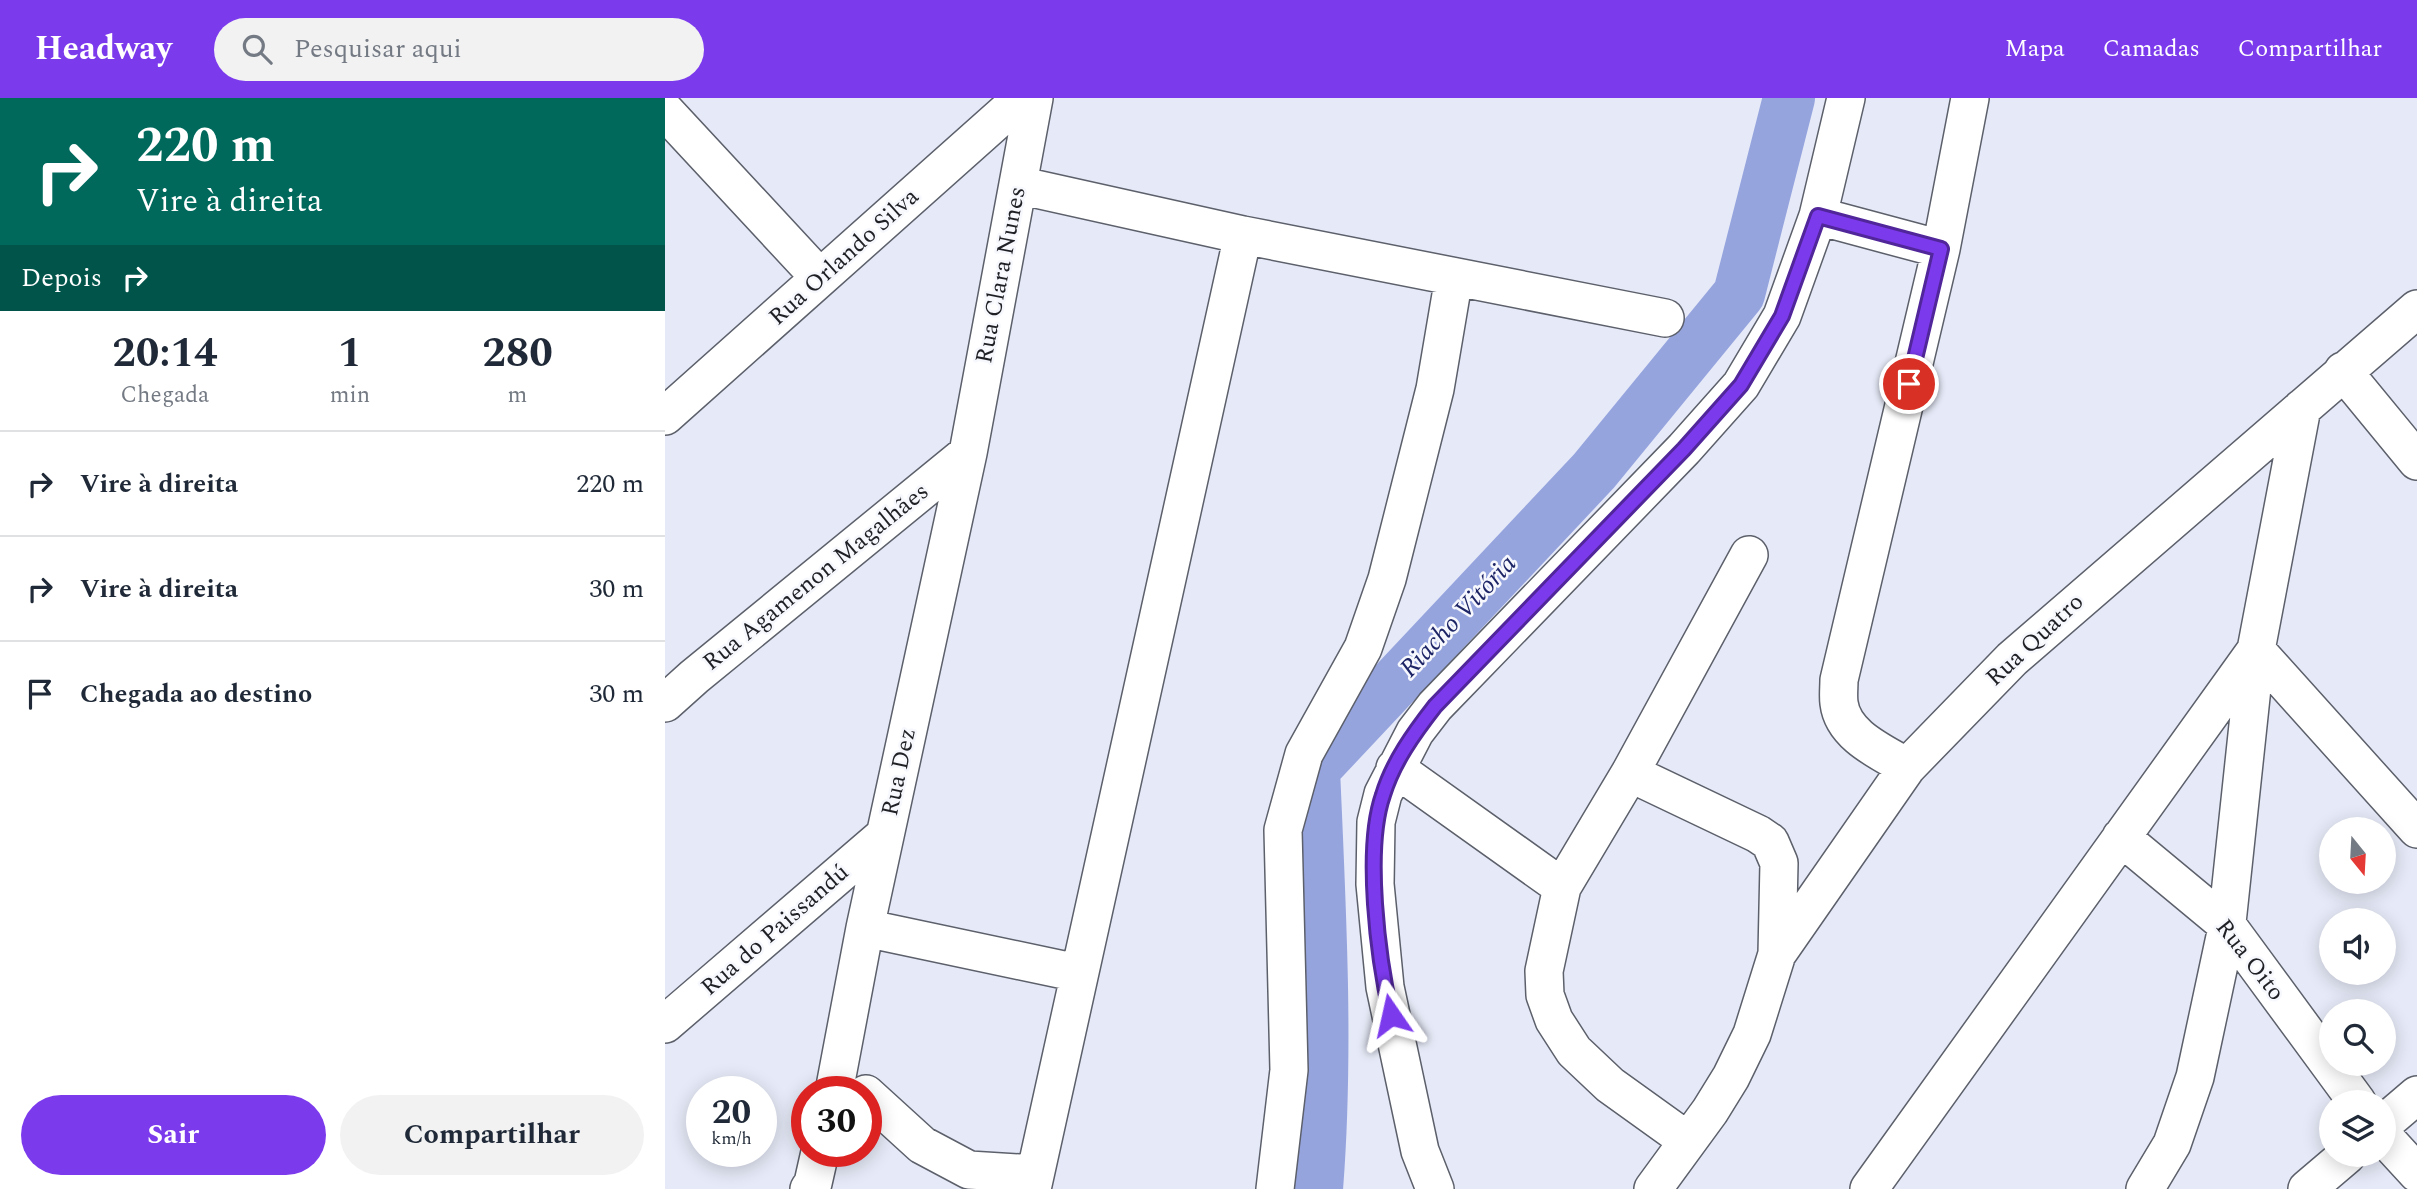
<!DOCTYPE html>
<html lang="pt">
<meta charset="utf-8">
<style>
:root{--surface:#fff;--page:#f2f2f3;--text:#1f2937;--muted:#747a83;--line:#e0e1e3;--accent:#7c3aed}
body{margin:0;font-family:Spectral,serif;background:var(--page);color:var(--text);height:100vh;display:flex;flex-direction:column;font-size:26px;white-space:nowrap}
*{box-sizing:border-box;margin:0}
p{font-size:23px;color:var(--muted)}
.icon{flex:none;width:38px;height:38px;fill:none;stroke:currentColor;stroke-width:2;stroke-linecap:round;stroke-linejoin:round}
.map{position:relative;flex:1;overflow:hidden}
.side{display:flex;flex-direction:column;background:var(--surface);width:665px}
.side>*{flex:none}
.banner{background:#00695c;color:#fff;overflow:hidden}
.needle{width:46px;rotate:162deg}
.buttons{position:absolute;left:1654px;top:719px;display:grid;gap:14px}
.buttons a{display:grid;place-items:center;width:77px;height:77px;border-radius:50%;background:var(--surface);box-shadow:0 4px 18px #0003;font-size:35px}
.speed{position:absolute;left:21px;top:978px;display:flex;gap:14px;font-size:35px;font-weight:700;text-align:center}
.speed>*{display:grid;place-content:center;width:91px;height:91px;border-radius:50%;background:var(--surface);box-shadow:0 4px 18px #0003;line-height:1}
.speed small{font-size:18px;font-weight:400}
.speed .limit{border:10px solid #d22;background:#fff;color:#111}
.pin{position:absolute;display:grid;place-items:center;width:60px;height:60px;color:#fff;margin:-30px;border:4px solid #fff;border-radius:50%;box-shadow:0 2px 7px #0007}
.me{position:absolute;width:77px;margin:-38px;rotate:349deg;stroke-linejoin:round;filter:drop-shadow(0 0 5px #0008)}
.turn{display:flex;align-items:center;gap:24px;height:147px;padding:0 21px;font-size:32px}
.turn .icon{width:91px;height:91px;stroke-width:2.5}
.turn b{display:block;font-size:49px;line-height:60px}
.then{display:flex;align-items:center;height:66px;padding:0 21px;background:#0003;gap:14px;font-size:26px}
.eta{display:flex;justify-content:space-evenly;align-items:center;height:119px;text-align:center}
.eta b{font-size:42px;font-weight:700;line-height:49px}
.action{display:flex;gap:14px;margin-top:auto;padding:14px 21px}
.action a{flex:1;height:80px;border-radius:42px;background:var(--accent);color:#fff;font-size:28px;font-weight:700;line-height:80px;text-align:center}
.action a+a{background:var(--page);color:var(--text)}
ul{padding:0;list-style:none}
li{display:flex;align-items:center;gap:21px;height:105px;padding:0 21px;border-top:2px solid var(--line)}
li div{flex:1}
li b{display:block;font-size:26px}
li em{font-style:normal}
header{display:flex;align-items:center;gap:42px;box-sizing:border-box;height:98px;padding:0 35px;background:var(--accent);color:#fff}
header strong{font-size:33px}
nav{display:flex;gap:38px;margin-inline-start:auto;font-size:24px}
.search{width:490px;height:63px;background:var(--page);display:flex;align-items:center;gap:18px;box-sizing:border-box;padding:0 24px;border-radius:38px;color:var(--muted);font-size:26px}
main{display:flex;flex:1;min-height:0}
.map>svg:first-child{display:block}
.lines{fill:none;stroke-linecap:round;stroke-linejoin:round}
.river{stroke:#96a4de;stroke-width:52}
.minor-casing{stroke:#5c606b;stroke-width:40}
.minor{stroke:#fff;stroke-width:37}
.route-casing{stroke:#51269a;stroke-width:18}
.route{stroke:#7c3aed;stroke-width:12}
.labels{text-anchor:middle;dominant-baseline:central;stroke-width:5;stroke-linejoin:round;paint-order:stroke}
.street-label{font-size:24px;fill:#1f2025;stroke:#f6f8fd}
.water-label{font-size:26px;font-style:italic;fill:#1e2567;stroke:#f6f8fd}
</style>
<header>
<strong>Headway</strong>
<div class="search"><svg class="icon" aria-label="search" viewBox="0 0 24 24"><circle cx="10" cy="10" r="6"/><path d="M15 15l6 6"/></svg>Pesquisar aqui</div>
<nav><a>Mapa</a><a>Camadas</a><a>Compartilhar</a></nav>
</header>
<main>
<section class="side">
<div class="banner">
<div class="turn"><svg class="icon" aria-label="right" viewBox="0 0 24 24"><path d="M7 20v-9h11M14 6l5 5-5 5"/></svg><div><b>220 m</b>Vire à direita</div></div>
<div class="then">Depois<svg class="icon" aria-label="right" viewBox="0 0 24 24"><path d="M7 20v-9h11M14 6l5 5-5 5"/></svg></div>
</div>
<div class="eta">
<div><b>20:14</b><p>Chegada</p></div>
<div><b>1</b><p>min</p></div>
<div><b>280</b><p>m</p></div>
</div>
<ul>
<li><svg class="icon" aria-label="right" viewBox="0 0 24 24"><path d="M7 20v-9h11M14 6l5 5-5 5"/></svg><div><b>Vire à direita</b></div><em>220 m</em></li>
<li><svg class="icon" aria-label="right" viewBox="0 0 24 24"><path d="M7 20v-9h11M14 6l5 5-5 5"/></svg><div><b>Vire à direita</b></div><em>30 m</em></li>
<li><svg class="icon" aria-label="arrive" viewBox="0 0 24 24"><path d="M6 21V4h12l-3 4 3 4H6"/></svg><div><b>Chegada ao destino</b></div><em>30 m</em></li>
</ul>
<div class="action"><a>Sair</a><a>Compartilhar</a></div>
</section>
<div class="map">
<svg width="1752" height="1091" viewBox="0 0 1752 1091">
<rect width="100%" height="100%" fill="#e6eaf8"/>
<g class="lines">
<!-- river -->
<path class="river" d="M652,1091C663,951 655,811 649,671L929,373L1074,196L1124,0"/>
<!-- minor casing -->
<g class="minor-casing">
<path id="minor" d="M0,13L155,180
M353,87L578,137L1000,220
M1153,118L1276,151
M1678,273L1752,363
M0,318L357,0
M0,605L29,579L303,355
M1242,669C1217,654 1178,638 1174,605C1173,598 1174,589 1174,582L1276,151L1305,0
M730,670L897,789
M965,675L1093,736L1105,744L1114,765L1112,856L1087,936L1066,979L1045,1013L988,1091
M1456,739L1562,827L1692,1004
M200,830L413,875
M1112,856L1242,669L1347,561L1752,211
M0,926L220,737
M169,994L200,830L303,355L369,0
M201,996L257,1047L304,1072L370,1076
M1718,1026L1752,997
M1718,1038L1752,1075
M1023,1043L945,987L909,953L889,922L880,897L879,873L897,789L965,675L1084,457
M144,1091L148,1085L155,1054
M367,1091L578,137
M610,1091L624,972L618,732L639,656L698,550L722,481L770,291L789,179
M770,1091L755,1053L720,889L710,786L711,724L718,696L750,634L770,608L1019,351L1076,287L1117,218L1153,118L1181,0
M1204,1091L1591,552L1752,731
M1480,1091L1507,1046L1530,979L1561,834L1591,552L1637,310
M1642,1091L1682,1057"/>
</g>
<!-- minor -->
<use href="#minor" class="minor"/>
</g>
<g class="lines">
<!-- route casing -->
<g class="route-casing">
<path id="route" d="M726,917C713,860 699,751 718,697C728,664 749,635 770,608L1019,351L1076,287L1117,218L1153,118L1276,151L1244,286"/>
</g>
<!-- route -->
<use href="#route" class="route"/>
</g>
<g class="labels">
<!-- street labels -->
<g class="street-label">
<text transform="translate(179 159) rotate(-42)">Rua Orlando Silva</text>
<text transform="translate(336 177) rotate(-79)">Rua Clara Nunes</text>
<text transform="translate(151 479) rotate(-39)">Rua Agamenon Magalhães</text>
<text transform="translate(1370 542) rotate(-43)">Rua Quatro</text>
<text transform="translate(234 674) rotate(-78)">Rua Dez</text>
<text transform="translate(110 832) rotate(-41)">Rua do Paissandú</text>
<text transform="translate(1585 862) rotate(52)">Rua Oito</text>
</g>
<!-- water labels -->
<g class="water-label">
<text transform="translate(793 518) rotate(-47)">Riacho Vitória</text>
</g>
</g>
</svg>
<div class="buttons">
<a><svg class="needle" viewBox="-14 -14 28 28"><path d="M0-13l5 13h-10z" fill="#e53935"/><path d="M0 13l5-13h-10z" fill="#747a83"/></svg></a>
<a><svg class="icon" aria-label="sound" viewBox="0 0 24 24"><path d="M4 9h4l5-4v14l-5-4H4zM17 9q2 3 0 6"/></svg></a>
<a><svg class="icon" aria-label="search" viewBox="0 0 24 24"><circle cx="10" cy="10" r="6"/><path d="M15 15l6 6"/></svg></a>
<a><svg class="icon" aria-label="layers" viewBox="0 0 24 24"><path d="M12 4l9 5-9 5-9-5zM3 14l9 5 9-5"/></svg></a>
</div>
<div class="speed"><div>20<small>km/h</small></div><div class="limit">30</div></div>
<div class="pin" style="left:1244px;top:286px;background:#d93025"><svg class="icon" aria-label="arrive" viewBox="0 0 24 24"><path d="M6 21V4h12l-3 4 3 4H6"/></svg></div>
<svg class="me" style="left:726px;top:917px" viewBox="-20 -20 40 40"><path d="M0-17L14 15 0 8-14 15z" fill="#7c3aed" stroke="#fff" stroke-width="4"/></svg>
</div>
</main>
